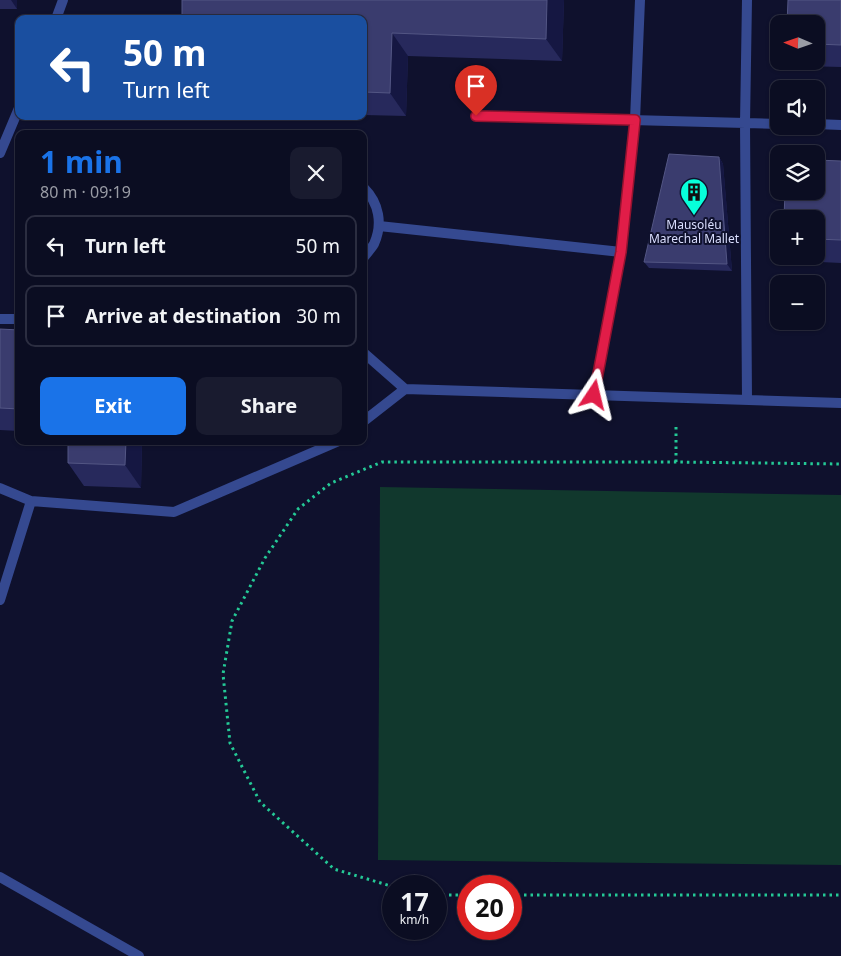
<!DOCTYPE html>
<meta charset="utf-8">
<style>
:root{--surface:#0b0d22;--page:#191b2f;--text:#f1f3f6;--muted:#9a9ca5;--line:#2b2d40;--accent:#1a73e8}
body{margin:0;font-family:"Noto Sans",sans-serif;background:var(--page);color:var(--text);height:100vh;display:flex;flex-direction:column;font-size:19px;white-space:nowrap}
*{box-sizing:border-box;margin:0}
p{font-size:16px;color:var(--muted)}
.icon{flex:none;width:28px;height:28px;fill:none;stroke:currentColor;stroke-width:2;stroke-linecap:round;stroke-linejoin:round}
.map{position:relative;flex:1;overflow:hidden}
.side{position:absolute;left:15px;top:130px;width:352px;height:315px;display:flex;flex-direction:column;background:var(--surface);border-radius:10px;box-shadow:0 1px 4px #0004,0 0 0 1px var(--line)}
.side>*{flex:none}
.banner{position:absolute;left:15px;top:15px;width:352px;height:105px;border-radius:10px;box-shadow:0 1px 4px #0004,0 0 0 1px var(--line);background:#1a4fa0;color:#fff;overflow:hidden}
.needle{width:32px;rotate:272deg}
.tools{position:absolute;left:770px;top:15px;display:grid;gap:10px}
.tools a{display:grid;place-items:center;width:55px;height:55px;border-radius:10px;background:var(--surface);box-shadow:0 1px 4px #0004,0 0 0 1px var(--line);font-size:25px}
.speed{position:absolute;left:382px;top:875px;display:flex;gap:10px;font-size:25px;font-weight:700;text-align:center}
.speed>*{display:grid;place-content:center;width:65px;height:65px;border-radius:50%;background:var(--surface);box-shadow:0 1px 4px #0004,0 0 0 1px var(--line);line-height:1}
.speed small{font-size:12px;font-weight:400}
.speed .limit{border:8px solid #d22;background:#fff;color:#111}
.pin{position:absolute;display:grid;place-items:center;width:42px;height:42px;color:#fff;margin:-51px -21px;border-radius:50% 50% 50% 0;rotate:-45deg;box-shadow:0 0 5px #0007}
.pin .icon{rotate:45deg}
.me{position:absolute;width:55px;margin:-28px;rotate:10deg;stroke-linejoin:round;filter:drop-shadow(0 0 4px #0008)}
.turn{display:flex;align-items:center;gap:18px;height:105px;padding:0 25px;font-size:22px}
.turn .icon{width:65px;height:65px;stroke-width:2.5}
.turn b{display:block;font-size:35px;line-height:42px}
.round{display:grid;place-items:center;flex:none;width:52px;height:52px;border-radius:10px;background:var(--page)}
.summary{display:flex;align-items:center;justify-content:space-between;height:85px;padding:0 25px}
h1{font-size:30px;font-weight:700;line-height:38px;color:var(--accent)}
.action{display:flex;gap:10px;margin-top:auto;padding:10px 25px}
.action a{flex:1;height:58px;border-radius:10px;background:var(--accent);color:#fff;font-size:20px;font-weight:700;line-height:58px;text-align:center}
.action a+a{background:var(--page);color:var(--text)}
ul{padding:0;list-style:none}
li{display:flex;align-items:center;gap:15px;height:62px;margin:0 10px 8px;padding:0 15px;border:2px solid var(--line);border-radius:10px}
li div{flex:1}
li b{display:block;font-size:19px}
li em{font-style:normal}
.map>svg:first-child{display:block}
.green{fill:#11382d}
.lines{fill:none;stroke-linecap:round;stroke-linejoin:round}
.path{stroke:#24c996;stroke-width:3;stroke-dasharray:2.5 4;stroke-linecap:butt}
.lane{stroke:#354990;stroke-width:10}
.wall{fill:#27295c}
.shaded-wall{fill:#151742}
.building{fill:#3a3c6e;stroke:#535684}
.route-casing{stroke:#92132f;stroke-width:12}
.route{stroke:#e11d48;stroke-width:9}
.labels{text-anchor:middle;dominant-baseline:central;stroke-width:4;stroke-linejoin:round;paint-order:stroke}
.poi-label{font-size:12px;fill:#dbdfff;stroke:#0f112d}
</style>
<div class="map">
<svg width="841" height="956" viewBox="0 0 841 956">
<rect width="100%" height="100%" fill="#0f112d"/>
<!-- green -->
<path class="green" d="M380,487L841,495V865L378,860Z"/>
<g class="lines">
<!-- path -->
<path class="path" d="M676,462V423
M394,887L334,869L260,802L230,743L223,674L232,621L265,558L298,509L331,483L382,462H676L841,464
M436,895H469
M511,895H841"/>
<!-- lane -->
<path class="lane" d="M747,0L745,123L747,399
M56,19L63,0
M476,116L779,124
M816,124L841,125
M0,153L19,108
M364,188C379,203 383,224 374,244C371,249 367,253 364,257
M379,226L621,252
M0,319H19
M364,353L405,389L841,403
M594,395L621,252L635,120L640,0
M364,421L405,389
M0,488L31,501L0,600
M31,501L174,512L339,441
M0,877L139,956"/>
</g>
<!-- wall -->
<path class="wall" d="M0,0H17V9H0Z
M182,0H564L562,61L408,56L406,116L364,115V19Z
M841,0V67L803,66L800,61H816V24Z
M719,157L723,164L732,271L649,268L644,262Z
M841,161V263L800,261L796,256H816V219Z
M0,329L19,330V431L0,430Z
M142,441L141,488L84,486L68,463Z"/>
<!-- shaded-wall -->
<path class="shaded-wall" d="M11,0H17V9Z
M547,0H564L562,61L546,39Z
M392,33L408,56L406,116L390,93Z
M719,157L723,164L732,271L727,264Z
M126,441H142L141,488L125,465Z"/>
<!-- building -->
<path class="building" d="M182,0H547L546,39L392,33L390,93L364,92V19H182Z
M788,0H841V45L816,44V24H787Z
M669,154L719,157L727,264L644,262Z
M816,160L841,161V240L816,239V219H784L785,191H816Z
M0,329L19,330V409L0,408Z
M68,441H126L125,465L68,463Z"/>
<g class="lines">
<!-- route casing -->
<g class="route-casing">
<path id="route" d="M476,116L635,120L621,252L594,395"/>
</g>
<!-- route -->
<use href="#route" class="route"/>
</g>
<!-- icons -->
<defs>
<g id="building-pin" transform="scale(1.4375)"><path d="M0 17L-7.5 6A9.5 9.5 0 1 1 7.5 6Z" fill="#07ffda" stroke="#0f112d"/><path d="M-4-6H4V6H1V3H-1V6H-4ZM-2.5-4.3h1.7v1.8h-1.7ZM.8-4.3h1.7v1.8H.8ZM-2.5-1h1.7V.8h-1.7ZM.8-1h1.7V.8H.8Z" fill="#111"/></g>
</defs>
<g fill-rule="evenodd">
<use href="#building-pin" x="694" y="192"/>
</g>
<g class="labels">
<!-- poi labels -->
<g class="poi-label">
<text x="694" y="224">Mausoléu<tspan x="694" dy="14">Marechal Mallet</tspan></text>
</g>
</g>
</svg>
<div class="tools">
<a><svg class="needle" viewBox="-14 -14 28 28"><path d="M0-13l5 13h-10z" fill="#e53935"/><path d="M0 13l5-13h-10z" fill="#9a9ca5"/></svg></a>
<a><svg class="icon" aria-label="sound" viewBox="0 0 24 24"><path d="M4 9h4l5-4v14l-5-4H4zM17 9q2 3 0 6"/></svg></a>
<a><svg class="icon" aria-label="layers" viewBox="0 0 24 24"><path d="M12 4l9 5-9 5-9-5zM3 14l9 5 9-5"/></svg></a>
<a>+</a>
<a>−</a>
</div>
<div class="speed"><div>17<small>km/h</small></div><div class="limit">20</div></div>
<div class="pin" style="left:476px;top:116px;background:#d93025"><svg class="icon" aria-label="arrive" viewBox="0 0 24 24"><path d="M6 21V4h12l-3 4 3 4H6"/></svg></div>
<svg class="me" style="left:594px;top:395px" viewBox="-20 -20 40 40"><path d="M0-17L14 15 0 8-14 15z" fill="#e11d48" stroke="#fff" stroke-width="4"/></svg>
<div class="banner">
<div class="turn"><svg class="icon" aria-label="left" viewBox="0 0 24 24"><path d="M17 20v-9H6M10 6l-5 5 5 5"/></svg><div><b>50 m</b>Turn left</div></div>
</div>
<section class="side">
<div class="summary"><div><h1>1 min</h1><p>80 m · 09:19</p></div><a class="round"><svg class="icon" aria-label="close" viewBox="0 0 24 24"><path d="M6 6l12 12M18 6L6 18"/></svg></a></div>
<ul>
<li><svg class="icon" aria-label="left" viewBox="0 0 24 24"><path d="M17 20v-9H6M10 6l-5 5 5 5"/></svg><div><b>Turn left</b></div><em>50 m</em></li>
<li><svg class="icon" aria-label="arrive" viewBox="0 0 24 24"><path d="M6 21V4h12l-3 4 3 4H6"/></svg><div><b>Arrive at destination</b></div><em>30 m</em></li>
</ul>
<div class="action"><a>Exit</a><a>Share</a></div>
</section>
</div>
